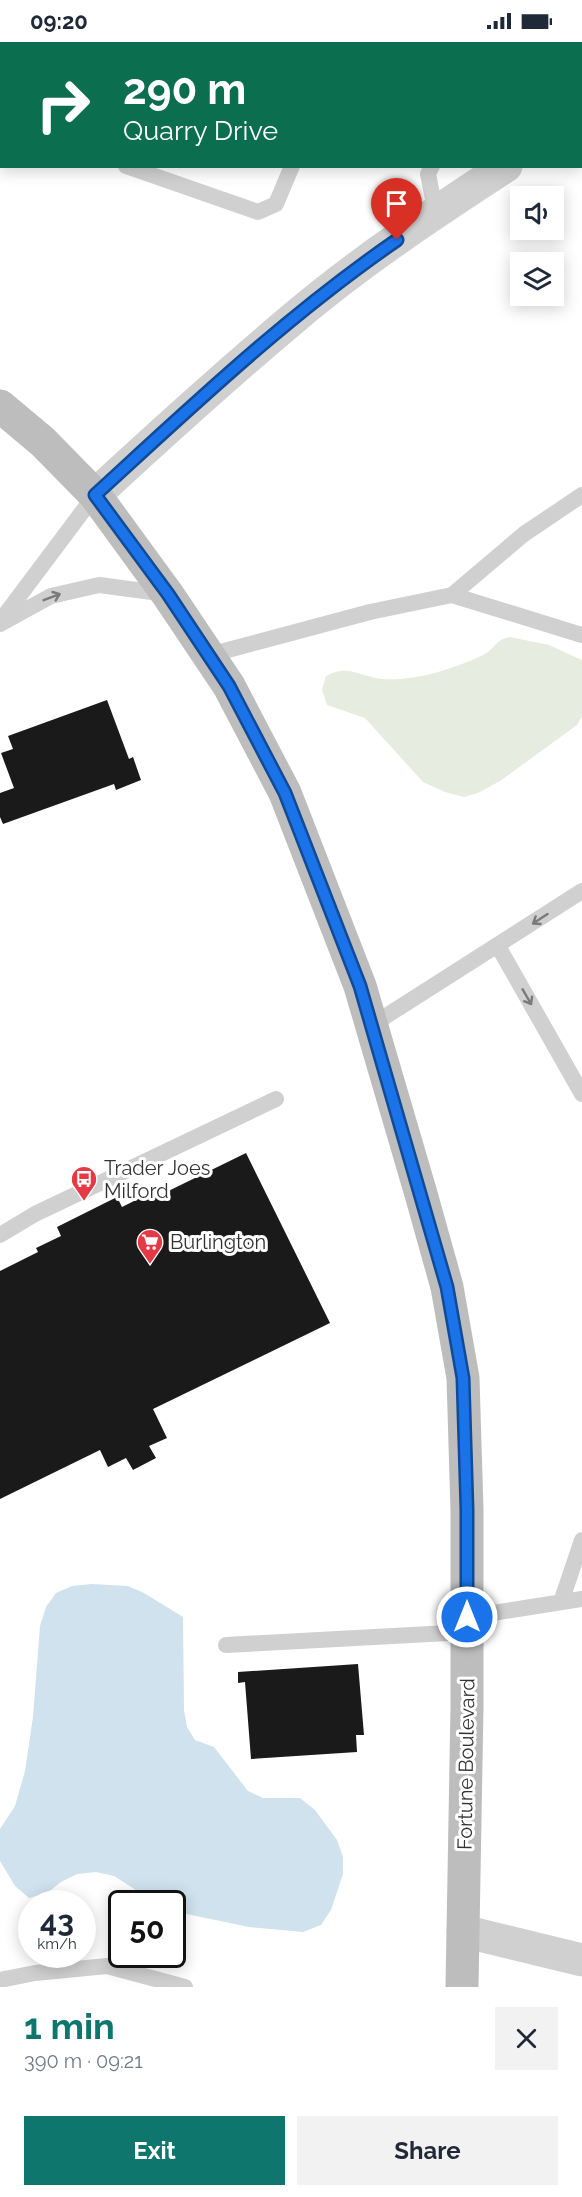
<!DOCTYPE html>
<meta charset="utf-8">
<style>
:root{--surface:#fff;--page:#f2f2f3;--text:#1f2937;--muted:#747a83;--accent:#0f766e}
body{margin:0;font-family:Raleway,sans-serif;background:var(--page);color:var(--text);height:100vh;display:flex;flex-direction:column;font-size:22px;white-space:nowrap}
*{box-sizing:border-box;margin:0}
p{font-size:20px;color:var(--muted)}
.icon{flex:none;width:33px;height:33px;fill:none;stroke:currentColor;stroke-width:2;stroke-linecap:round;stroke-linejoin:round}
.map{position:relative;height:1945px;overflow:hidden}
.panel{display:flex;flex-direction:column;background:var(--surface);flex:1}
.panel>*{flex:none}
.banner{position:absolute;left:0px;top:0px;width:582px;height:126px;box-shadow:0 3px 15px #0003;background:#0b6e4f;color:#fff;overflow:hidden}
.fabs{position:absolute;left:510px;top:144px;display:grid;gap:12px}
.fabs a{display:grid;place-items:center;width:54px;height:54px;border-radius:0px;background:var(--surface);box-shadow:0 3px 15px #0003;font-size:30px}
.speed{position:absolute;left:18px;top:1848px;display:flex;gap:12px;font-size:30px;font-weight:700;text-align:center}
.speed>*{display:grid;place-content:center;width:78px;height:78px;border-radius:50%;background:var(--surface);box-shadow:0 3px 15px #0003;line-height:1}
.speed small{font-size:15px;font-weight:400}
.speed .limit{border:3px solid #111;border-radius:9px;background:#fff;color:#111}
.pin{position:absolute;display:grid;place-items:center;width:51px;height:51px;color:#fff;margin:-62px -26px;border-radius:50% 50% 50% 0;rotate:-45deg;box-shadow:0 0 6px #0007}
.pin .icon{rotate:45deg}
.me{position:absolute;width:66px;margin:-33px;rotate:0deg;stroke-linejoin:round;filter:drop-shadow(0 0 4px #0008)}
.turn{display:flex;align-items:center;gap:21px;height:126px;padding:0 24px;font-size:27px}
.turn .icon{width:78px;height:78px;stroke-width:2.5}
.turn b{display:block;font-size:42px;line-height:51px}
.round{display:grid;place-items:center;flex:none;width:63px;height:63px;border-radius:0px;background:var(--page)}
.headline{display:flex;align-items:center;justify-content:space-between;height:102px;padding:0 24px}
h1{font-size:36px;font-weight:700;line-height:45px;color:var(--accent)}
.primary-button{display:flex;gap:12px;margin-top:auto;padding:12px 24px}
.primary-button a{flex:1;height:69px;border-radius:0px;background:var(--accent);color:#fff;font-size:24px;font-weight:700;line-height:69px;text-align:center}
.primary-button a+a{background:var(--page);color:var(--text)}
.status{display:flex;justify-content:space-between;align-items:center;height:42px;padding:0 30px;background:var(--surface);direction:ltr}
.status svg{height:16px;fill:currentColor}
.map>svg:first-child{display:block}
.green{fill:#e6ecdf}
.water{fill:#cfe2ee}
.building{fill:#1a1a1a}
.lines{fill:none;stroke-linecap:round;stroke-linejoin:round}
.lane{stroke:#d0d0d0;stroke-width:16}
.street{stroke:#d0d0d0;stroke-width:33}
.secondary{stroke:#bdbdbd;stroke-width:33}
.oneway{stroke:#7a7a7a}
.route-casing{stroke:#114b97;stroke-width:15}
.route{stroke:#1a73e8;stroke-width:10}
.labels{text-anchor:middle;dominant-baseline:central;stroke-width:6;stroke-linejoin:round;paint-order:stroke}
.poi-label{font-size:20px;fill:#333;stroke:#fff;text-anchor:start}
.street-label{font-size:20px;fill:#333;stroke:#fff}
</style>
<div class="status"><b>09:20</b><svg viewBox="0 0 49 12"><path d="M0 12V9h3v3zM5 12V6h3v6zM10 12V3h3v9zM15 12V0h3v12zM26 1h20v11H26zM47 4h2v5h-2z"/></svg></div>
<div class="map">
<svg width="582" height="1945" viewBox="0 0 582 1945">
<rect width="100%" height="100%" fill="#fff"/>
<!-- green -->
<path class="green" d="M510,595L549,603L582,618V674L577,683L500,739L478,751L464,755L445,750L423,740L365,676L327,663L322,648L326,634C349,621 362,636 384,637C396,638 411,636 422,634C435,632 477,618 488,610C498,602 496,598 510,595Z"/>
<!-- water -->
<path class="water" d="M92,1542L128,1544L144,1551L183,1575L184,1668L187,1685L195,1698L214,1705L248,1749L263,1756H300L315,1768L337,1798L343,1815V1832L331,1868L321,1883L303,1890L249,1885L177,1870L173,1869L172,1862L156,1861L114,1834L96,1830L77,1832L61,1840L47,1851L29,1856L15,1844L0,1819V1787L15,1764L25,1729L33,1675L40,1584L46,1565L56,1551L72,1544Z"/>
<!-- building -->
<path class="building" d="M107,658L129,717L133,715L141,738L116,748L114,742L3,782L0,775V751L14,746L1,711L13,707L8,694Z
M246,1111L330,1281L153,1367L167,1396L149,1404L156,1416L133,1428L126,1416L108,1425L100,1408L0,1457V1229L38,1210L36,1206L61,1194L57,1185L117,1155L122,1165L148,1152L150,1158Z
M358,1622L364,1693H356L357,1710L251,1717L245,1640L238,1641V1630Z"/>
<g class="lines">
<!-- lane -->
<path class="lane" d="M339,2L340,0
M537,2L538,0
M0,82L2,83
M126,124L258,170L276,162L292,124
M432,124L428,132L436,172
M582,453L524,492L452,553L582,593
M2,577L95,453
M0,582L51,554L99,543L167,552
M209,613L370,570L452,553
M498,904L582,1052
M372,983L582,849
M0,1193L35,1172L276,1057
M561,1560L582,1498
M467,1575L582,1557
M226,1603L467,1590
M0,1938L35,1931L107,1924L185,1945"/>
<!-- street -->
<path class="street" d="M580,78L582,77
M95,453C161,392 227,332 295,275C361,219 434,171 506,124
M463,1889L582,1918"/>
<!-- secondary -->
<path class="secondary" d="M0,364L43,400L95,453L168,553L229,644L285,751L360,944L421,1152L447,1245L463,1336L467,1468V1665L462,1945"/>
</g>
<!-- one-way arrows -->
<defs><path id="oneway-shaft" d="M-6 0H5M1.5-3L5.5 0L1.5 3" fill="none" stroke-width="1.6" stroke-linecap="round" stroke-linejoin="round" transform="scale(1.5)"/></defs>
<g class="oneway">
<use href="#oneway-shaft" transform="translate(52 555) rotate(-21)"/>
<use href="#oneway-shaft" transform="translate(540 877) rotate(147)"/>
<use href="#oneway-shaft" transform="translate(527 955) rotate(60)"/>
</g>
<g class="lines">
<!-- route casing -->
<g class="route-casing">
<path id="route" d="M397,198C288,273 192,364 95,453L168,552L229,644L285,751L360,944L447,1245L463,1336L467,1468V1575"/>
</g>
<!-- route -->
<use href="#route" class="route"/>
</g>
<!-- icons -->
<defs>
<g id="bus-pin" transform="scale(1.35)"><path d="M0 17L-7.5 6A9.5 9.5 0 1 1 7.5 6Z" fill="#e63946" stroke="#fff"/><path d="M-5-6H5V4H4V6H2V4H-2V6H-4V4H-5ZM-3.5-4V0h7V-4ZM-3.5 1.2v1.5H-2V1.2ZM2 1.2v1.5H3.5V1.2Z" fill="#fff"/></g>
<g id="supermarket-pin" transform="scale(1.35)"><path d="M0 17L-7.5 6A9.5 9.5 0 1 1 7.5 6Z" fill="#e63946" stroke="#fff"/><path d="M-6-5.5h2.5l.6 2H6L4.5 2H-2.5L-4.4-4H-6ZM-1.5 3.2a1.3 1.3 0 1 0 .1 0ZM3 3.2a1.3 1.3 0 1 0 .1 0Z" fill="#fff"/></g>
</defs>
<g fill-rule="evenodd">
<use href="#bus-pin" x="84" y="1137"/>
<use href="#supermarket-pin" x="150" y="1200"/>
</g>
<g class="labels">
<!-- poi labels -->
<g class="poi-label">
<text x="104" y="1126">Trader Joes<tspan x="104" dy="23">Milford</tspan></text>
<text x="170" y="1200">Burlington</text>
</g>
<!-- street labels -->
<g class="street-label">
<text transform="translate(466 1722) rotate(-89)">Fortune Boulevard</text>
</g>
</g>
</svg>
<div class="fabs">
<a><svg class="icon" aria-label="sound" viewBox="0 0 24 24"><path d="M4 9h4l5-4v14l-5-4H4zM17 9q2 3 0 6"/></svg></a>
<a><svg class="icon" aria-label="layers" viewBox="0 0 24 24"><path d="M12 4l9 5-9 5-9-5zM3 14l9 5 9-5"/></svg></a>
</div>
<div class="speed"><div>43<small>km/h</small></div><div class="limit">50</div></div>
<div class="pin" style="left:397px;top:198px;background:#d93025"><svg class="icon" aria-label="arrive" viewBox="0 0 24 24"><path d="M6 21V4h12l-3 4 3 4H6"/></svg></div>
<svg class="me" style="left:467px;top:1575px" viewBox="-20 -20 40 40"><circle r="17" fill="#1a73e8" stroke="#fff" stroke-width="3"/><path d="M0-11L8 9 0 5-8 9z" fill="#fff"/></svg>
<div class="banner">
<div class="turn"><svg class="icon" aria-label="right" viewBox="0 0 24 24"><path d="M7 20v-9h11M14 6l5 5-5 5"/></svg><div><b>290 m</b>Quarry Drive</div></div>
</div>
</div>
<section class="panel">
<div class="headline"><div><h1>1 min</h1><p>390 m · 09:21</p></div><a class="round"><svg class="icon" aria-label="close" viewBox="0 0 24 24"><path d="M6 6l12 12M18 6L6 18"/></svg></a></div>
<div class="primary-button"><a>Exit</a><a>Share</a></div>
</section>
